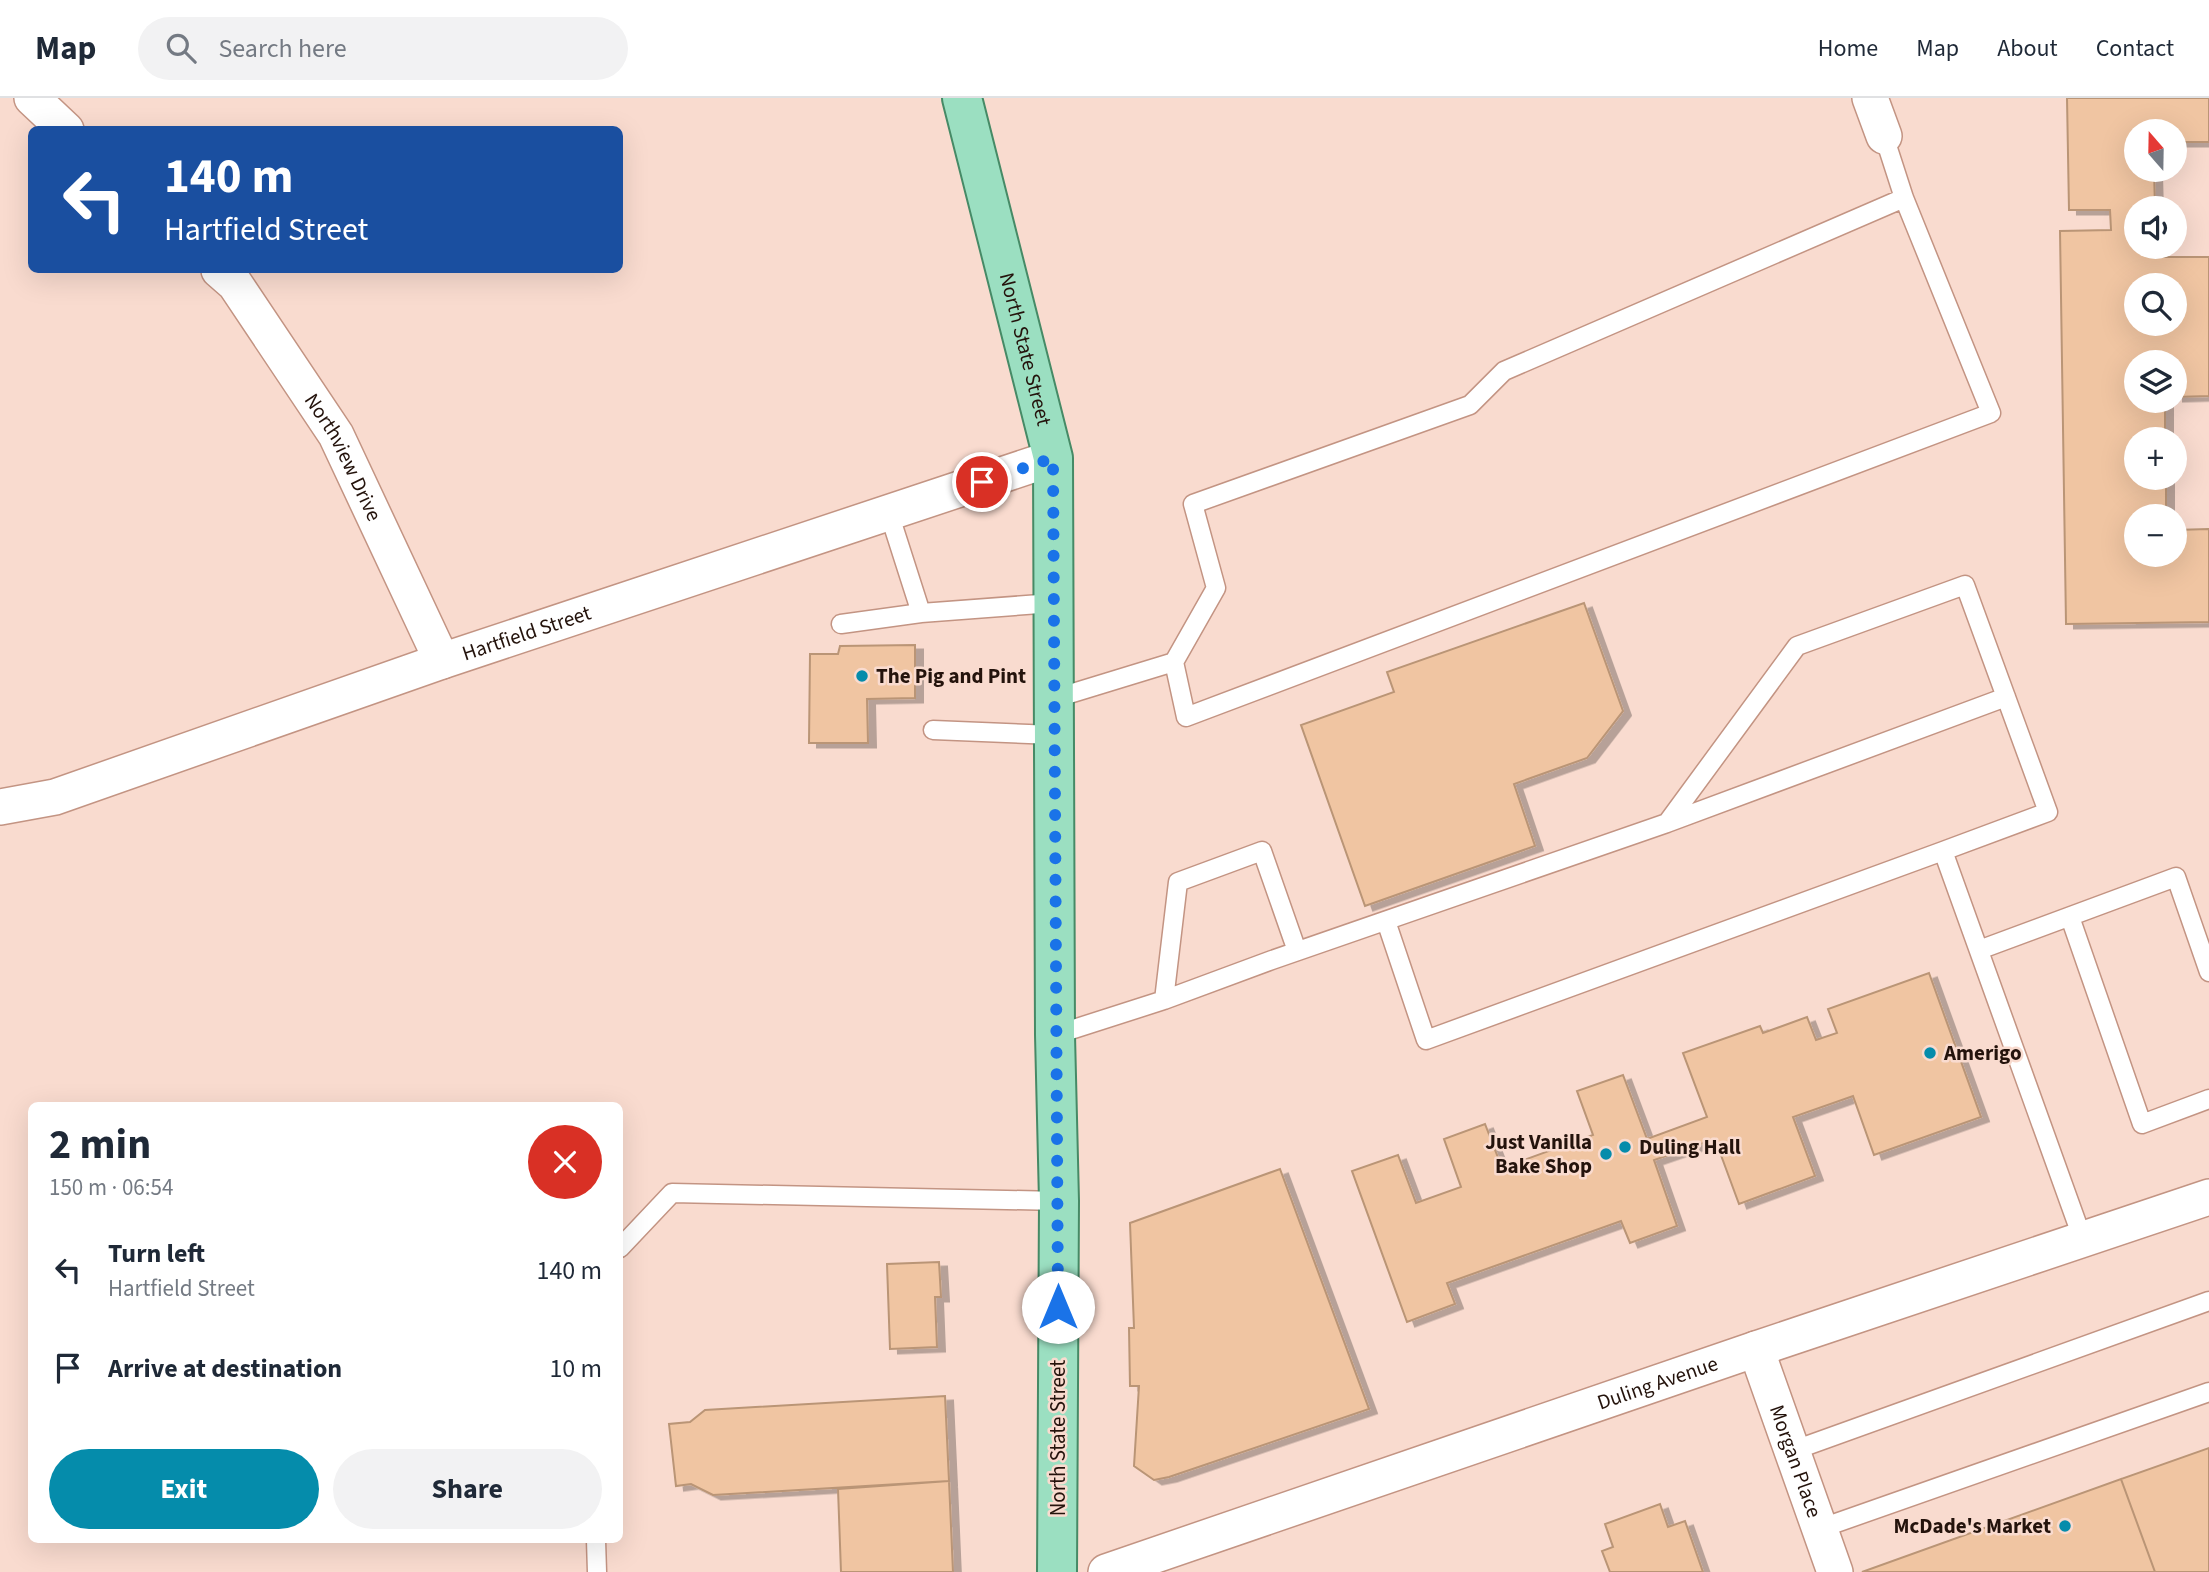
<!DOCTYPE html>
<meta charset="utf-8">
<style>
:root{--surface:#fff;--page:#f2f2f3;--text:#1f2937;--muted:#747a83;--line:#e0e1e3;--accent:#058cab}
body{margin:0;font-family:"Source Sans 3",sans-serif;background:var(--page);color:var(--text);height:100vh;display:flex;flex-direction:column;font-size:26px;white-space:nowrap}
*{box-sizing:border-box;margin:0}
p{font-size:23px;color:var(--muted)}
.icon{flex:none;width:38px;height:38px;fill:none;stroke:currentColor;stroke-width:2;stroke-linecap:round;stroke-linejoin:round}
.map{position:relative;flex:1;overflow:hidden}
.details{position:absolute;left:28px;top:1004px;width:595px;height:441px;display:flex;flex-direction:column;background:var(--surface);border-radius:10px;box-shadow:0 7px 28px #0002}
.details>*{flex:none}
.hud{position:absolute;left:28px;top:28px;width:595px;height:147px;border-radius:10px;box-shadow:0 7px 28px #0002;background:#1a4fa0;color:#fff;overflow:hidden}
.needle{width:46px;rotate:340deg}
.controls{position:absolute;left:2124px;top:21px;display:grid;gap:14px}
.controls a{display:grid;place-items:center;width:63px;height:63px;border-radius:50%;background:var(--surface);box-shadow:0 7px 28px #0002;font-size:35px}
.pin{position:absolute;display:grid;place-items:center;width:60px;height:60px;color:#fff;margin:-30px;border:4px solid #fff;border-radius:50%;box-shadow:0 2px 7px #0007}
.me{position:absolute;width:77px;margin:-38px;rotate:0deg;stroke-linejoin:round;filter:drop-shadow(0 0 5px #0008)}
.turn{display:flex;align-items:center;gap:24px;height:147px;padding:0 21px;font-size:32px}
.turn .icon{width:91px;height:91px;stroke-width:2.5}
.turn b{display:block;font-size:49px;line-height:60px}
.round{display:grid;place-items:center;flex:none;width:74px;height:74px;border-radius:37px;background:var(--page)}
.overview{display:flex;align-items:center;justify-content:space-between;height:119px;padding:0 21px}
h1{font-size:42px;font-weight:700;line-height:52px}
.primary-button{display:flex;gap:14px;margin-top:auto;padding:14px 21px}
.primary-button a{flex:1;height:80px;border-radius:42px;background:var(--accent);color:#fff;font-size:28px;font-weight:700;line-height:80px;text-align:center}
.primary-button a+a{background:var(--page);color:var(--text)}
ul{padding:0;list-style:none}
li{display:flex;align-items:center;gap:21px;height:98px;padding:0 21px}
li div{flex:1}
li b{display:block;font-size:26px}
li em{font-style:normal}
header{display:flex;align-items:center;gap:42px;box-sizing:border-box;height:98px;padding:0 35px;background:var(--surface);border-bottom:2px solid var(--line)}
header strong{font-size:33px}
nav{display:flex;gap:38px;margin-inline-start:auto;font-size:24px}
.search{width:490px;height:63px;background:var(--page);display:flex;align-items:center;gap:18px;box-sizing:border-box;padding:0 24px;border-radius:38px;color:var(--muted);font-size:26px}
.map>svg:first-child{display:block}
.building{fill:#f0c5a2;stroke:#ba9576;stroke-width:2;fill-rule:evenodd;filter:url(#shadow)}
.lines{fill:none;stroke-linecap:round;stroke-linejoin:round}
.lane-casing{stroke:#c39483;stroke-width:21}
.street-casing{stroke:#c39483;stroke-width:38}
.primary-casing{stroke:#468a66;stroke-width:42}
.lane{stroke:#fff;stroke-width:18}
.street{stroke:#fff;stroke-width:35}
.primary{stroke:#9bdfc1;stroke-width:38}
.route{stroke:#1a73e8;stroke-width:12;stroke-dasharray:0 21.6}
.poi-dot{fill:#058cab;stroke:#f9dbcf;stroke-width:2.5}
.labels{text-anchor:middle;dominant-baseline:central;stroke-width:5;stroke-linejoin:round;paint-order:stroke}
.street-label{font-size:21px;fill:#24130c;stroke:#f9dbcf}
.poi-label{font-size:21px;font-weight:bold;fill:#24130c;stroke:#f9dbcf;text-anchor:start}
</style>
<header>
<strong>Map</strong>
<div class="search"><svg class="icon" aria-label="search" viewBox="0 0 24 24"><circle cx="10" cy="10" r="6"/><path d="M15 15l6 6"/></svg>Search here</div>
<nav><a>Home</a><a>Map</a><a>About</a><a>Contact</a></nav>
</header>
<div class="map">
<svg width="2209" height="1474" viewBox="0 0 2209 1474">
<defs>
<filter id="shadow"><feDropShadow dx="8" dy="4.5" stdDeviation="0" flood-color="#0004"/></filter>
</defs>
<rect width="100%" height="100%" fill="#f9dbcf"/>
<!-- building -->
<path class="building" d="M2067,0H2209V44H2175V33H2137V72H2154L2155,110H2137V149H2156V159H2209V298L2175,299V264H2137V303H2165V341H2137V380H2166V418H2137V457H2175V432L2209,431V524L2066,526L2060,133L2111,132L2110,112H2069ZM2137,187H2175V226H2137Z
M1584,505L1623,613L1587,660L1514,686L1535,748L1365,808L1301,627L1394,594L1387,574Z
M915,547V600L867,601L868,645H809L810,556H838L840,548Z
M1929,875L1981,1019L1874,1057L1853,998L1793,1019L1815,1078L1739,1106L1715,1041L1654,1062L1677,1128L1630,1145L1621,1123L1447,1185L1455,1206L1407,1224L1352,1073L1398,1057L1416,1105L1461,1089L1444,1041L1485,1026L1502,1070L1593,1037L1577,993L1623,977L1647,1041L1707,1019L1683,955L1760,928L1763,935L1807,919L1816,942L1837,935L1828,911Z
M1280,1071L1369,1311L1169,1379L1154,1382L1134,1368L1139,1288H1130L1129,1230H1134L1130,1125Z
M939,1164L941,1199H935L937,1249L890,1251L887,1166Z
M945,1298L949,1383L713,1397L691,1386L676,1388L669,1326L690,1324L705,1312Z
M2209,1350V1474H2155L2121,1381Z
M2121,1381L2155,1474H1862Z
M949,1383L953,1474H841L838,1391Z
M1660,1406L1668,1429L1685,1423L1703,1474H1610L1602,1453L1613,1449L1605,1426Z"/>
<g class="lines">
<!-- lane casing -->
<g class="lane-casing">
<path id="lane" d="M1884,38L1904,100L1991,315L1186,619L1174,564L1216,490L1193,406L1470,307L1504,273L1904,100
M889,415L921,515L1053,505
M841,526L921,515
M1053,601L1174,564
M933,632L1054,637
M1667,725L2006,599
M2070,819L2142,1026L2209,1001
M1386,823L1426,942L1943,753
M1979,852L2176,779L2209,874
M1164,902L1178,784L1262,753L1297,853
M1055,937L1164,902L1272,862L1667,725L1797,548L1965,487L2048,714L1943,753L2083,1142
M620,1150L672,1095L1059,1103
M1792,1353L2209,1203
M1819,1431L2209,1294
M596,1442L597,1474"/>
</g>
<!-- street casing -->
<g class="street-casing">
<g id="street">
<path d="M32,0L66,32"/>
<path d="M1870,0L1884,38"/>
<path id="s1" d="M219,172L235,186L336,337L442,563"/>
<path id="s2" d="M0,709L55,699L442,563L1053,360"/>
<path id="s3" d="M1756,1251L1835,1474"/>
<path id="s4" d="M1106,1474L1756,1251L2209,1099"/>
</g>
</g>
<!-- primary casing -->
<g class="primary-casing">
<g id="primary">
<path id="s5" d="M962,0L1053,360L1055,937L1059,1103L1057,1474"/>
</g>
</g>
<!-- lane -->
<use href="#lane" class="lane"/>
<!-- street -->
<use href="#street" class="street"/>
<!-- primary -->
<use href="#primary" class="primary"/>
</g>
<g class="lines">
<!-- route -->
<path class="route" d="M982,384L1053,360L1058,1209"/>
</g>
<!-- markers -->
<g class="poi-dot">
<circle cx="862" cy="578" r="7"/>
<circle cx="1930" cy="955" r="7"/>
<circle cx="1625" cy="1049" r="7"/>
<circle cx="1606" cy="1056" r="7"/>
<circle cx="2065" cy="1428" r="7"/>
</g>
<g class="labels">
<!-- street labels -->
<g class="street-label">
<text stroke="none"><textPath href="#s5" startOffset="259">North State Street</textPath></text>
<text stroke="none"><textPath href="#s1" startOffset="226">Northview Drive</textPath></text>
<text stroke="none"><textPath href="#s2" startOffset="555">Hartfield Street</textPath></text>
<text stroke="none"><textPath href="#s4" startOffset="583">Duling Avenue</textPath></text>
<text transform="translate(1058 1340) rotate(-90)">North State Street</text>
<text stroke="none"><textPath href="#s3" startOffset="119">Morgan Place</textPath></text>
</g>
<!-- poi labels -->
<g class="poi-label">
<text x="876" y="578">The Pig and Pint</text>
<text x="1944" y="955">Amerigo</text>
<text x="1592" y="1044" text-anchor="end">Just Vanilla<tspan x="1592" dy="24">Bake Shop</tspan></text>
<text x="1639" y="1049">Duling Hall</text>
<text x="2051" y="1428" text-anchor="end">McDade's Market</text>
</g>
</g>
</svg>
<div class="controls">
<a><svg class="needle" viewBox="-14 -14 28 28"><path d="M0-13l5 13h-10z" fill="#e53935"/><path d="M0 13l5-13h-10z" fill="#747a83"/></svg></a>
<a><svg class="icon" aria-label="sound" viewBox="0 0 24 24"><path d="M4 9h4l5-4v14l-5-4H4zM17 9q2 3 0 6"/></svg></a>
<a><svg class="icon" aria-label="search" viewBox="0 0 24 24"><circle cx="10" cy="10" r="6"/><path d="M15 15l6 6"/></svg></a>
<a><svg class="icon" aria-label="layers" viewBox="0 0 24 24"><path d="M12 4l9 5-9 5-9-5zM3 14l9 5 9-5"/></svg></a>
<a>+</a>
<a>−</a>
</div>
<div class="pin" style="left:982px;top:384px;background:#d93025"><svg class="icon" aria-label="arrive" viewBox="0 0 24 24"><path d="M6 21V4h12l-3 4 3 4H6"/></svg></div>
<svg class="me" style="left:1058px;top:1209px" viewBox="-20 -20 40 40"><circle r="19" fill="#fff"/><path d="M0-13L10 11 0 6-10 11z" fill="#1a73e8"/></svg>
<div class="hud">
<div class="turn"><svg class="icon" aria-label="left" viewBox="0 0 24 24"><path d="M17 20v-9H6M10 6l-5 5 5 5"/></svg><div><b>140 m</b>Hartfield Street</div></div>
</div>
<section class="details">
<div class="overview"><div><h1>2 min</h1><p>150 m · 06:54</p></div><a class="round" style="background:#d93025;color:#fff"><svg class="icon" aria-label="close" viewBox="0 0 24 24"><path d="M6 6l12 12M18 6L6 18"/></svg></a></div>
<ul>
<li><svg class="icon" aria-label="left" viewBox="0 0 24 24"><path d="M17 20v-9H6M10 6l-5 5 5 5"/></svg><div><b>Turn left</b><p>Hartfield Street</p></div><em>140 m</em></li>
<li><svg class="icon" aria-label="arrive" viewBox="0 0 24 24"><path d="M6 21V4h12l-3 4 3 4H6"/></svg><div><b>Arrive at destination</b></div><em>10 m</em></li>
</ul>
<div class="primary-button"><a>Exit</a><a>Share</a></div>
</section>
</div>
